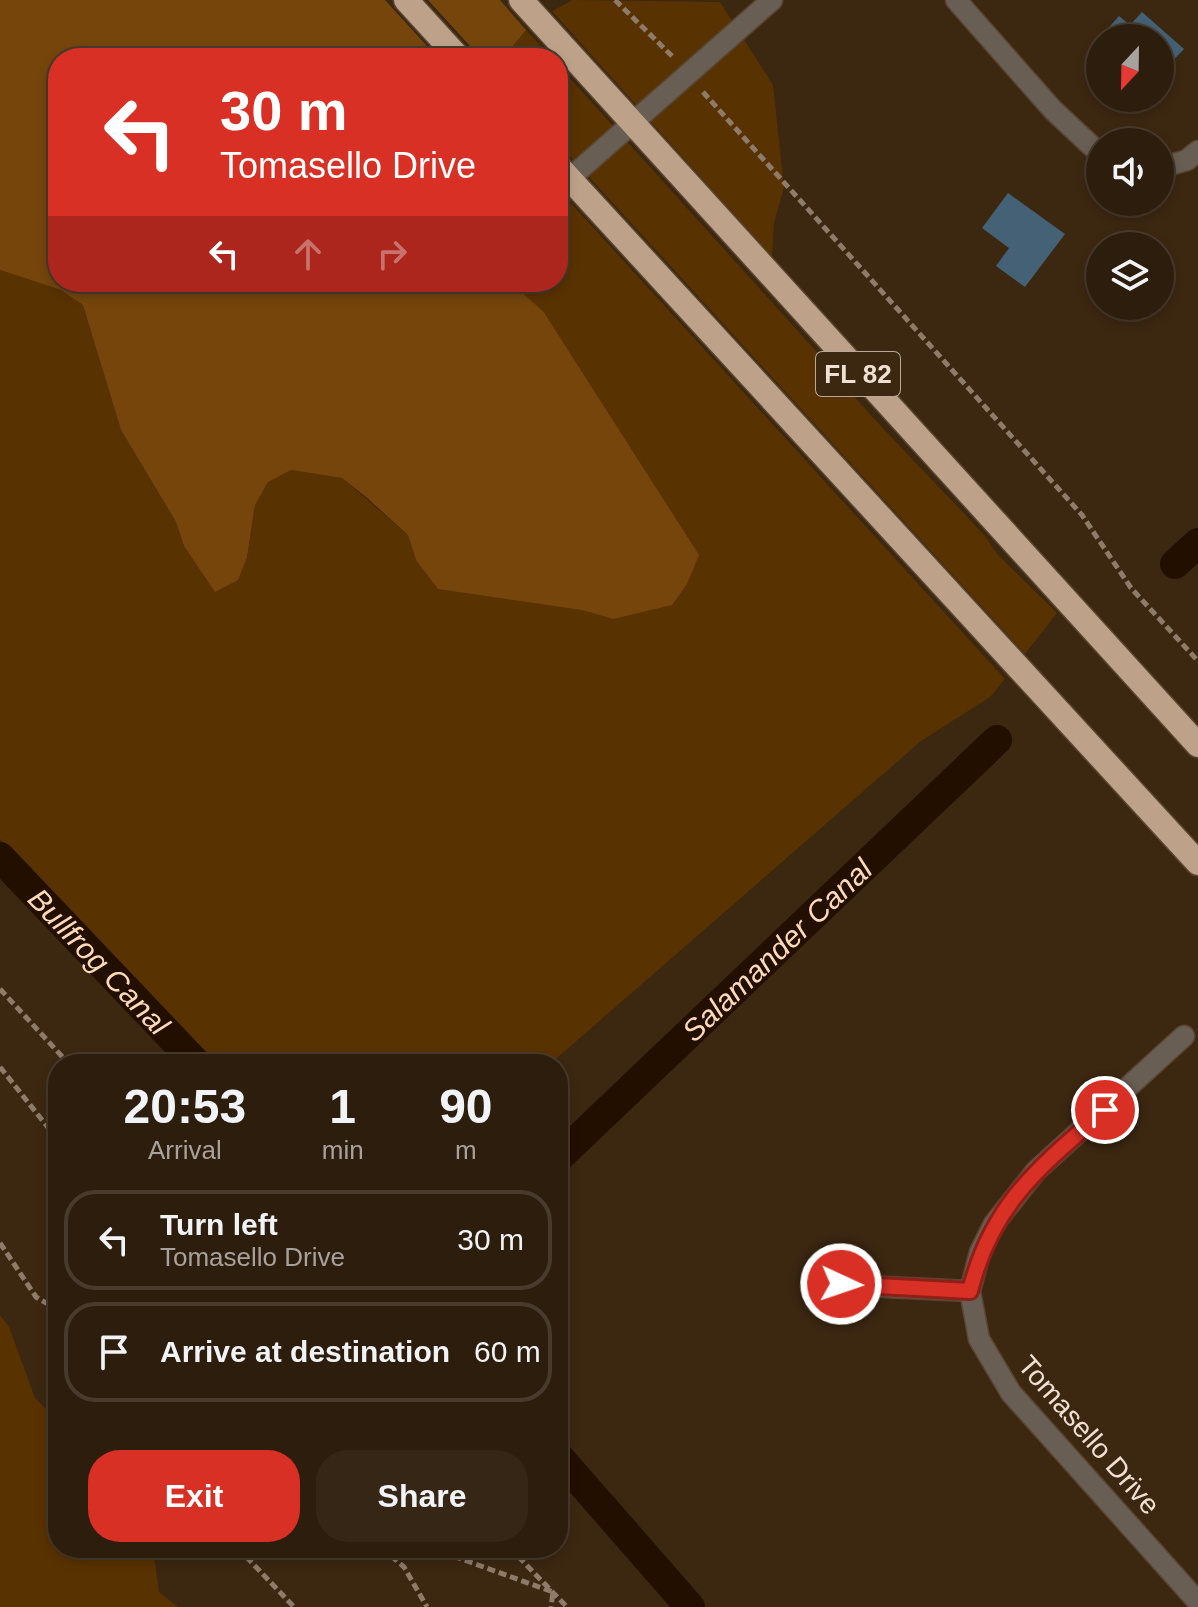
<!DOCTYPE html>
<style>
:root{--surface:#2d1d0d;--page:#352616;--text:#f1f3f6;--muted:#a7a29d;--line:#483b2e;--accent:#d93025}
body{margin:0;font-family:Helvetica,sans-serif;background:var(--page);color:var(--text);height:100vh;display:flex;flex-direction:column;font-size:30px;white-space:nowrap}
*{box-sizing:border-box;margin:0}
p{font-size:26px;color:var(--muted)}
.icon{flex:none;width:44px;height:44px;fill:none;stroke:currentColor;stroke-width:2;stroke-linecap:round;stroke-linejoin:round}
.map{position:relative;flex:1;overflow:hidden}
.panel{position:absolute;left:48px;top:1054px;width:520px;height:504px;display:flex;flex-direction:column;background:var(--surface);border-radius:32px;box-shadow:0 4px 12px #0003,0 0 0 2px var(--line)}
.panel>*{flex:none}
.banner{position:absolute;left:48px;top:48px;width:520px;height:244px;border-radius:32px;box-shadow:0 4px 12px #0003,0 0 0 2px var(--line);background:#d93025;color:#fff;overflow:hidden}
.needle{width:52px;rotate:202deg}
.controls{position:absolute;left:1086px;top:24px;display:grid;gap:16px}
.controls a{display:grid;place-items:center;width:88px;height:88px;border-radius:50%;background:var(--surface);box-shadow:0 4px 12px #0003,0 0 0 2px var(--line);font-size:40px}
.pin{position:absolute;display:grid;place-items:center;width:68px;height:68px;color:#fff;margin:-34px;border:4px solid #fff;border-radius:50%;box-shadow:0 2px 8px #0007}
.me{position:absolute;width:88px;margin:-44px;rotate:93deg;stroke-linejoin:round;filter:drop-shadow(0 0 6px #0008)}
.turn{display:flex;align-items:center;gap:28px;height:168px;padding:0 40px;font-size:36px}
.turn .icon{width:104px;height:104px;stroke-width:2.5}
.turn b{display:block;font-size:56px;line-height:68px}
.lanes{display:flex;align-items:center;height:76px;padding:0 40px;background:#0003;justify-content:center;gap:40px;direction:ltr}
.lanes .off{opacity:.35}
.eta{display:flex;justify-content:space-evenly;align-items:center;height:136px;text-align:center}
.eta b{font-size:48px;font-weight:800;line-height:56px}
.action{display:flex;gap:16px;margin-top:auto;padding:16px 40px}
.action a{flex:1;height:92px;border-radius:32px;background:var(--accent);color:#fff;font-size:32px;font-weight:800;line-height:92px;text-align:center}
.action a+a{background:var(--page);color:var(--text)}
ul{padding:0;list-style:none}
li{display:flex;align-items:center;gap:24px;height:100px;margin:0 16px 12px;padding:0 24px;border:4px solid var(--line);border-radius:32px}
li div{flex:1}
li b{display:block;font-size:30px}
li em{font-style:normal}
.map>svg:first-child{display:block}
.green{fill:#593201}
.forest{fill:#75450c}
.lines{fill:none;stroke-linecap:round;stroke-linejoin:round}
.canal{stroke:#230f00;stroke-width:30}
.building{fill:#446175}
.street-casing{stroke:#594530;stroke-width:23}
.highway-casing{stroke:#594530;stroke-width:27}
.path{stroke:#8e7b6a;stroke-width:5;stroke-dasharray:8 4;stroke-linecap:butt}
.street{stroke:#695e54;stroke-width:20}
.highway{stroke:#bda289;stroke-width:24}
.route-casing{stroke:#8d1f18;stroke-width:20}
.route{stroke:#d93025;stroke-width:14}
.labels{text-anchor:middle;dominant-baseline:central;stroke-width:6;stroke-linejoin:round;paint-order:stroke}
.shield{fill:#3c2711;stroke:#b9a899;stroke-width:2}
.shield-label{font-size:26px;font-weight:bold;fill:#efe0d3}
.street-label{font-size:28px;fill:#efe0d3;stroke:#3c2711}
.water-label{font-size:30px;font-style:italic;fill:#fedaba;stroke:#3c2711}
</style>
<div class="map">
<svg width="1198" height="1607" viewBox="0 0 1198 1607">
<rect width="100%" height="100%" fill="#3c2711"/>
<!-- green -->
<path class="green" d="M573,0L720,2L773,85L784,187L774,223L772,257L552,11Z
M526,30L552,58H503Z
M558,65L823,359C872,421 931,477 985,536L998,555L1057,613L1025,654L558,143Z
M558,189L1005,679L990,697L921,741L550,1064H211L0,839V270L61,290L83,304L121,430L176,522L184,546L247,557L255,505L267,482L291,470L342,478L408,535L416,560L613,619L543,311L510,282H558Z
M0,1315L9,1327L35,1398L58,1421V1548H153L159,1592L178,1607H0Z"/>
<!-- forest -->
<path class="forest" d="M0,0H385L438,58H58V282H510L543,311L699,555L687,584L672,605L613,619L582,610L438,589L416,560L408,535L366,497L342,478L291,470L268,482L255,505L247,557L238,580L215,592L184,546L176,522L121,430L83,305L61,290L0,270Z
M428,0H500L526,30L503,58H481Z"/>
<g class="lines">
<!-- canal -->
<g class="canal">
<path d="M1175,564L1198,543"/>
<path id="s1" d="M0,857L197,1064"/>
<path id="s2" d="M558,1158L997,740"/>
<path d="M558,1456L690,1607"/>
</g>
</g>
<!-- building -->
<path class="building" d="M1142,12L1184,49L1160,74V38H1108L1103,34L1119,16L1130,25Z
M1008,193L1065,234L1025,287L996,266L1009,248L982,228Z"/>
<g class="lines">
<!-- street casing -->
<g class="street-casing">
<path id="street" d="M956,0L1053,110L1100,154
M1160,168L1187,160L1198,151
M569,179L772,0
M1184,1036L1036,1171L994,1224L980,1252L970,1291L979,1339L1011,1393L1198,1602
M822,1284L970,1291"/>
</g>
<!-- highway casing -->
<g class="highway-casing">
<path id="highway" d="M406,0L459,58
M521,0L1198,745
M558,166L1198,863"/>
</g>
<!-- path -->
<path class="path" d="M615,0L673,57
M703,92L1082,515L1131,588L1198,661
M0,989L69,1064
M0,1067L58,1140
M0,1243L36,1297L58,1310
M238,1548L294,1607
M382,1548L404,1567L427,1607
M431,1548L553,1592L551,1607
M510,1548L567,1607"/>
<!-- street -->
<use href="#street" class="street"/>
<!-- highway -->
<use href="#highway" class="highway"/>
</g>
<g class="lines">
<!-- route casing -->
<g class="route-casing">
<path id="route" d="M841,1284L970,1291C992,1203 1040,1167 1105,1110"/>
</g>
<!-- route -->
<use href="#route" class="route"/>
</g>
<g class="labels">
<!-- shield labels -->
<rect class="shield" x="816" y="352" width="84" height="44" rx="6"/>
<g class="shield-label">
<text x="858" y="374">FL 82</text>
</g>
<!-- street labels -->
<g class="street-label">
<text transform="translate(1089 1435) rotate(49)">Tomasello Drive</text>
</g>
<!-- water labels -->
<g class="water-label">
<text stroke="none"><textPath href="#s2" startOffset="302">Salamander Canal</textPath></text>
<text stroke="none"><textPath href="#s1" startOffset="144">Bullfrog Canal</textPath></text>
</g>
</g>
</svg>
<div class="controls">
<a><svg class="needle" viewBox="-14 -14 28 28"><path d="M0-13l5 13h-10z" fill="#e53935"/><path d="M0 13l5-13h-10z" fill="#a7a29d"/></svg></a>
<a><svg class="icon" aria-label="sound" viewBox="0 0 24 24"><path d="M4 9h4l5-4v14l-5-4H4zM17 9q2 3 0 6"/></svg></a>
<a><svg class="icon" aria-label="layers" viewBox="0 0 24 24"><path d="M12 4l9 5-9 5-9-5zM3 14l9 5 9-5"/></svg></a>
</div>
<div class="pin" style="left:1105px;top:1110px;background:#d93025"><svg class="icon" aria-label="arrive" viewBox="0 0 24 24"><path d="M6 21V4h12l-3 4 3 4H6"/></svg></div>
<svg class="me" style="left:841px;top:1284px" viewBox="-20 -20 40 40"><circle r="17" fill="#d93025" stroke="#fff" stroke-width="3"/><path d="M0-11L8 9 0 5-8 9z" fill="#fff"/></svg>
<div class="banner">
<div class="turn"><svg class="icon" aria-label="left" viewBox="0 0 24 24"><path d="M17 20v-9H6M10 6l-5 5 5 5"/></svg><div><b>30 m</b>Tomasello Drive</div></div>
<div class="lanes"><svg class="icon" aria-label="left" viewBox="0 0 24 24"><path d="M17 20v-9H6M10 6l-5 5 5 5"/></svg><svg class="icon off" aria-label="ahead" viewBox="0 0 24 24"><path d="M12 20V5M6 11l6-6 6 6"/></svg><svg class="icon off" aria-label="right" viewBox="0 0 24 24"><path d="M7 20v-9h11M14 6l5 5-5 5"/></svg></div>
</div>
<section class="panel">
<div class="eta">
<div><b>20:53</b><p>Arrival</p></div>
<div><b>1</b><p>min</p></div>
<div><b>90</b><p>m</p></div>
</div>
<ul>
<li><svg class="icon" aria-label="left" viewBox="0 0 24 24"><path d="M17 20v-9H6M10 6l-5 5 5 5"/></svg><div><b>Turn left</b><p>Tomasello Drive</p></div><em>30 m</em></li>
<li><svg class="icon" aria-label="arrive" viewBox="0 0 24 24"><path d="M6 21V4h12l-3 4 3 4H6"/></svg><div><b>Arrive at destination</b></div><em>60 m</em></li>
</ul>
<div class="action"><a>Exit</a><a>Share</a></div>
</section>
</div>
